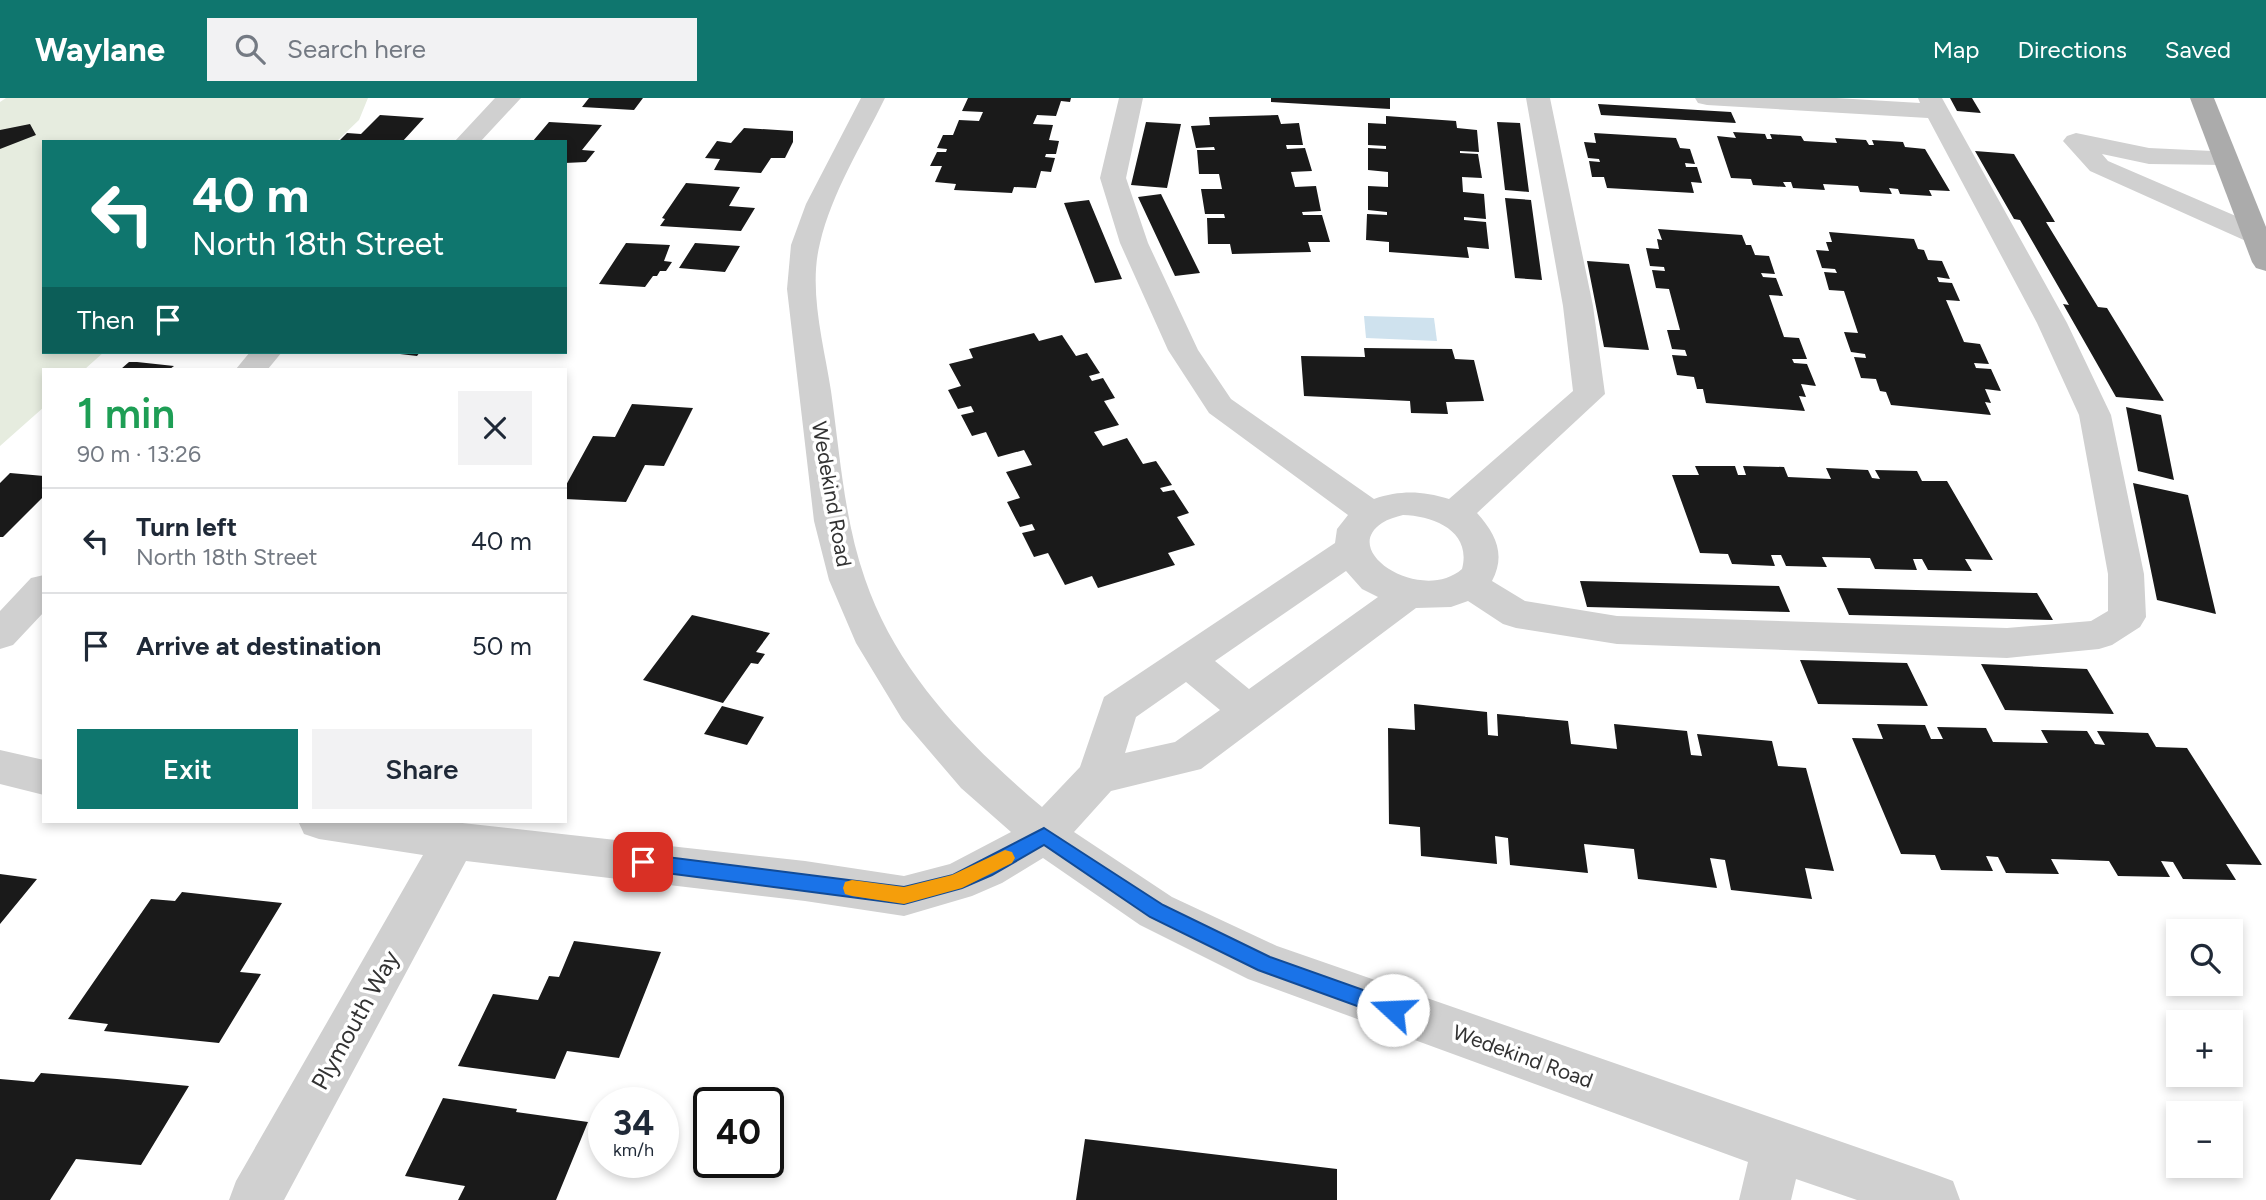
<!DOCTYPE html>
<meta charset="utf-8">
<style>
:root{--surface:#fff;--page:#f2f2f3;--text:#1f2937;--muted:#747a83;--line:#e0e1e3;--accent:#0f766e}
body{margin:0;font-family:Figtree,sans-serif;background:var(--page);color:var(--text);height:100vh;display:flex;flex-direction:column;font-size:26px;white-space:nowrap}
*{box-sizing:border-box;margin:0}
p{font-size:23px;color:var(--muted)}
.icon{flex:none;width:38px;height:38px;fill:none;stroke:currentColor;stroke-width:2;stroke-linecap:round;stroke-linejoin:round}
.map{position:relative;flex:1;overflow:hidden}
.sheet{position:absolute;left:42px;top:270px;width:525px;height:455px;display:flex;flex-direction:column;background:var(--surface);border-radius:0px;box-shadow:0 4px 10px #0003}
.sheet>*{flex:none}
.top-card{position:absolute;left:42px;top:42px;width:525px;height:214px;border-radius:0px;box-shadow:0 4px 10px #0003;background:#0f766e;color:#fff;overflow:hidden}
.tools{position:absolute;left:2166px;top:821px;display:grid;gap:14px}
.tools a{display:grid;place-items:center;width:77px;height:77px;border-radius:0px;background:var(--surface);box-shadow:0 4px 10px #0003;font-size:35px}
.speed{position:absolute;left:588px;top:989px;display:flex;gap:14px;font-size:35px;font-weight:700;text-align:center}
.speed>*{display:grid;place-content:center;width:91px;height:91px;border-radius:50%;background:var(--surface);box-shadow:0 4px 10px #0003;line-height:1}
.speed small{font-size:18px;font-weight:400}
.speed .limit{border:4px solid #111;border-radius:10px;background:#fff;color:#111}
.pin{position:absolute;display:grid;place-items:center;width:60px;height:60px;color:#fff;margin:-30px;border-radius:14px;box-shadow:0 4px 10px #0006}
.me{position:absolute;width:77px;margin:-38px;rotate:290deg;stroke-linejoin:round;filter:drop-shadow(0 0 5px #0008)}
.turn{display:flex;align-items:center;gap:24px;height:147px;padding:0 35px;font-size:32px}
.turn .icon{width:91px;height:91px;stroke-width:2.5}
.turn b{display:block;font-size:49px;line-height:60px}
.then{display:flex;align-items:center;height:66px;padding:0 35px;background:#0003;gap:14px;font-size:26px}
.round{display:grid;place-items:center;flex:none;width:74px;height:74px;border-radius:0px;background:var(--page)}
.head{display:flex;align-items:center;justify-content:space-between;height:119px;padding:0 35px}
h1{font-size:42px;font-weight:600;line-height:52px;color:#1e9e55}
.button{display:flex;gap:14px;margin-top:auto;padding:14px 35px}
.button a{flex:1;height:80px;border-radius:0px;background:var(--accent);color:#fff;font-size:28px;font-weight:600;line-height:80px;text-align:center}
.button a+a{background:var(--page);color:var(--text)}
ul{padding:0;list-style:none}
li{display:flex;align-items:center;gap:21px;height:105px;padding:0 35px;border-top:2px solid var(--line)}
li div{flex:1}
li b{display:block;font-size:26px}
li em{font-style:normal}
header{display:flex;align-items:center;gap:42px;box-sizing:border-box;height:98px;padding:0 35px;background:var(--accent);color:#fff}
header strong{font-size:33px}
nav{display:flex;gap:38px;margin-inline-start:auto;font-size:24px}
.search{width:490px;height:63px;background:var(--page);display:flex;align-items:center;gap:18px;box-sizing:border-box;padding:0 24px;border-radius:0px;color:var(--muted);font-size:26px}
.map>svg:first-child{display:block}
.green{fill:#e6ecdf}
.water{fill:#cfe2ee}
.building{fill:#1a1a1a}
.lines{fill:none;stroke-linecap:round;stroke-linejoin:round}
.minor{fill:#d0d0d0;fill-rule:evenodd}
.major{fill:#ababab;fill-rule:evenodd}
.route{fill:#1a73e8;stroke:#114b97;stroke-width:2}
.slow{fill:#f59e0b}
.labels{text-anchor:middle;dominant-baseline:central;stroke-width:7;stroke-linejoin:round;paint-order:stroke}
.street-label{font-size:21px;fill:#333;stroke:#fff}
.near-street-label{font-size:24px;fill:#333;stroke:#fff}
</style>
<header>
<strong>Waylane</strong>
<div class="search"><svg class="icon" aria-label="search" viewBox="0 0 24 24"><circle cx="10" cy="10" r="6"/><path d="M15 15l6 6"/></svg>Search here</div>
<nav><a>Map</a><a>Directions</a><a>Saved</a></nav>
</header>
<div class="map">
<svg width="2266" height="1102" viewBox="0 0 2266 1102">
<rect width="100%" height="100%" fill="#fff"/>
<!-- green -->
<path class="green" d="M6,0H368L359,22L336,44H44V254H104L85,271H44V309L0,348V4Z"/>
<!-- water -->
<path class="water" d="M1364,218L1434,220L1437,243L1366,240Z"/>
<!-- building -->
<path class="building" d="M589,0H643L634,12L582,9Z
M968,0H1071L1070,4L1061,3L1056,18L1037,17L1033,26L1053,27L1049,42L1059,43L1056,56H1046L1045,59L1055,60L1051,74L1041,73L1036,90L1014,89L1012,95L954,92L956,86L935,84L942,68H930L937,54H946L947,51L937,50L943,37H953L959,22L979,23L983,14L962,13Z
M1271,0H1390V11L1271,4Z
M1950,0H1972L1981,15L1957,13Z
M1598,6L1731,14L1736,25L1601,17Z
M380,17L424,20L402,44H338L347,35L361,36Z
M1278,17L1281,26L1299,25L1303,47H1286L1287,51L1305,50L1312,73L1291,74L1295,89L1316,88L1321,113L1302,114L1303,117H1322L1330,144H1308L1311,154L1232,156L1230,146H1208L1207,120H1225L1224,116H1205L1201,91H1222L1219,76H1199L1197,52H1215L1214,49L1196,50L1191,28L1210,27L1209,19Z
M1386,18L1456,23L1457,30L1477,32L1479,54L1460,53V55L1478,56L1482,80L1462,79L1463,94L1484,96L1486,121L1464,119V122L1486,124L1489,151L1467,149L1469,160L1389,154V144L1366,142L1367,116L1387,117V114L1368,112V88L1388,89V74L1368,72V50L1386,51V48L1368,47V25L1386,26Z
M549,24L602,27L582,52L595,53L586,64L565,65V44L533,43Z
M1146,24L1181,26L1167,90L1131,87Z
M1497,24L1520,25L1529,94L1505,92Z
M30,26L36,37L0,51V32Z
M744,30L793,33V44L785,60H771L761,75L714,72L720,61L705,60L717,43L731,45Z
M1733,34L1765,36L1767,41H1772L1770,36L1801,38L1804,43L1837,45L1835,40L1866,42L1869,47H1874L1872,42L1903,44L1905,49L1925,51L1950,93L1929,92L1932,98L1900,96L1898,91L1889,90L1892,96L1860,94L1858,88L1823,86L1825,92L1793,90L1791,84H1783L1786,89L1753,87L1751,81L1731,80L1717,38L1736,40Z
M1594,35L1676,40L1680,50L1690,51L1695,66L1685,65L1686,69H1697L1702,85L1691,84L1694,95L1607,90L1604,79H1592L1589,63L1600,64L1599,61L1588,60L1584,44L1596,45Z
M1975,53L2014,56L2055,124H2046L2098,209L2107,210L2164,303L2116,299L2063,206L2069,207L2020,122L2014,121Z
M686,85L740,89L729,108L755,110L741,133L660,128L665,121L662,120Z
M1161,96L1200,175L1175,178L1138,99Z
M1505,100L1531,102L1542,182L1515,180Z
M1089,102L1122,181L1095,185L1064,105Z
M1658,131L1742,137L1746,147H1751L1755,157L1769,158L1775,176L1761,175L1763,179L1776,180L1783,198L1769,197L1784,239L1799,240L1807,261H1792L1794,265L1807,266L1816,288L1801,286L1806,299L1799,298L1805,313L1706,305L1703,291H1697L1694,279L1677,277L1672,257L1687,258L1685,252L1672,251L1667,232H1680L1669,191L1656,190L1652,172L1665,173L1664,169L1650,168L1646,150L1659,151L1657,141L1662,142Z
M1829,134L1914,141L1918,151L1924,152L1928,162L1942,163L1950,181L1937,179L1939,184L1952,185L1960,203L1946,202L1964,244L1980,246L1989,266L1974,265L1976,270L1991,271L2001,293L1985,291L1991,305L1985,304L1991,317L1891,307L1886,294L1880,293L1876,281L1861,280L1854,259L1866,260L1865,256L1851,254L1844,234L1858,235L1844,193L1829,192L1824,174L1837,175L1835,171L1822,170L1816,152L1829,153L1826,144H1832Z
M626,145L670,147L664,163L672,164L666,173H660L657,178H653L645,189L599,186Z
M695,145L740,148L725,174L679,170Z
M1587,163L1629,166L1649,252L1604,249Z
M1034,235L1039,243L1062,237L1076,258L1087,255L1100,275L1089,278L1092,283L1103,280L1115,300L1104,303L1119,327L1094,334L1103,348L1127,340L1143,366L1156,363L1172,387L1160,390L1163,394L1174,392L1189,415L1177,419L1195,447L1168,455L1175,467L1098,490L1092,478L1065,487L1048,455L1034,459L1022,435L1035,432L1032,426L1020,429L1007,404L1020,400L1006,374L1032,367L1024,352L998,359L986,334L972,338L961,317L974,314L971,308L958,311L948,292L961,288L949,266L973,260L969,251Z
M1364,250L1452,251L1455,261L1474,262L1484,303L1446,304L1448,316L1411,315L1410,303L1304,298L1301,258L1365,259Z
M383,254H420L417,258Z
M129,264H137L174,268L170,271H121Z
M632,306L693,310L664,368L645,367L626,404L565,401V389L593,338L615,339Z
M2126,309L2161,317L2174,382L2138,373Z
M1695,368H1735L1738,377H1746L1743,368L1784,369L1788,379L1831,381L1826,370L1868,372L1872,380L1880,381L1875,372L1917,373L1922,383H1947L1993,462L1965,461L1972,473L1928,472L1922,461H1913L1917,472L1875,471L1870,460L1822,459L1827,469L1786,468L1781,457H1771L1775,468L1732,466L1728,456L1700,455L1672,377H1699Z
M10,375L44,378V398L3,439H0V385Z
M2133,385L2188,397L2216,516L2157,502Z
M1580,483L1779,488L1790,514L1587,509Z
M1837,490L2037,495L2053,522L1849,517Z
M692,517L770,535L756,554L765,556L758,566L751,565L723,605L643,582Z
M1800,562L1907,565L1928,608L1818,606Z
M1981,566L2087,571L2114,616L2005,612Z
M1414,606L1487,614L1488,637L1498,638L1497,616L1568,623L1571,646L1617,651L1614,626L1687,633L1691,657L1702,658L1697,636L1772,643L1778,668L1806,670L1834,773L1805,770L1812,801L1731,792L1725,762L1710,760L1717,790L1638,781L1634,751L1584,746L1588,775L1510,767L1508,740L1495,738L1497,766L1421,758L1420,729L1389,726L1388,630L1415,632Z
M722,608L764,619L747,647L704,636Z
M1877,626L1925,627L1931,641H1943L1937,629L1986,630L1993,644L2048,645L2041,632L2087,633L2095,646L2105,647L2097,633L2148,635L2156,649L2187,650L2262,767L2226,766L2236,782L2183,781L2173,764L2161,763L2170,779L2118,778L2109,763L2051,761L2059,776L2006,775L1998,759L1986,758L1993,773L1941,772L1935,757L1901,756L1852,640L1883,641Z
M0,776L37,781L0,826Z
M182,794L282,805L240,874L261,876L219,945L104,933L108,926L68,921L151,801L175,803Z
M574,843L661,854L619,960L567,953L555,981L458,968L493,896L538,902L549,878L559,879Z
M41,975L117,981L189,988L141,1067L76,1061L50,1102H0V981L34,984Z
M443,1000L517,1011L516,1014L588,1024L556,1102H458L465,1088L405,1078Z
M1085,1041L1337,1071V1102H1076Z"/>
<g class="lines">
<!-- minor -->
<path class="minor" d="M495,0H521L480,44H454Z
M861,0H885C862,47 832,94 820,145C808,192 824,247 831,293C840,356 844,421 865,481C897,575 969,647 1042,709L1080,669L1104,599L1335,445L1337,431L1348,417L1209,315L1168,252L1120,145L1100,80L1119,0H1143L1126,80L1148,145L1198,252L1231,301L1374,401C1401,392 1422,393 1449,401L1573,293L1563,208L1526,0H1550L1593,208L1605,296L1477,415C1496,436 1506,457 1492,483L1525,503L1617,518L2007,530L2091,523L2108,513V476L2079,317L2037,225L1928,20L1707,7L1698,5L1695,0H1836L1920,5L1918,0H1942L2067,225L2111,317L2144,476L2146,519L2140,529L2112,547L2099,551L2007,560L1617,546L1516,530L1503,526L1468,503L1451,509L1416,510L1201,671L1111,693L1074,734L1172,799L1277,848L1934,1076L1953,1083L1960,1102H1857L1796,1081L1791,1102H1739L1748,1064L1248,881L1140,827L1043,760L1002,785L972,798L904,818L805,803L466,763L284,1102H229L236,1083L423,757L319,741L304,736L298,723H444L805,763L904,778L950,766L1011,734L961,690L902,621L856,545L829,482L814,423L787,191L791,147L806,106ZM1403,417C1434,418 1472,433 1462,471C1422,506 1338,454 1382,425C1388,421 1396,419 1403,417ZM1346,473L1362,491L1378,499L1249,591L1215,563ZM1186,584L1220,612L1175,644L1125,655L1136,619Z
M2076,35L2149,50L2233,54L2237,59L2233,64L2224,67L2149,66L2102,56L2108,63L2266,131V143L2256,145L2246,143L2090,73L2063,43L2067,38Z
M250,254H282L268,271H236Z
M44,477V514L13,547L0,551V513L31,480Z
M0,652L44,662V697L0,686Z"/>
<!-- major -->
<path class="major" d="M2190,0H2214L2266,129V173L2256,170L2252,164Z"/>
</g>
<!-- route -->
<path class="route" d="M1044,730L1163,807L1270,859L1400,905L1403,912L1400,918L1393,921L1258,872L1150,819L1044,747L992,777L962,790L904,806L643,772L637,770L634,764L637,759L643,756L904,789L953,777Z"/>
<!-- slow -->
<path class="slow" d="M1005,752L1012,754L1015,760L1012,765L962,790L904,806L852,798L845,796L843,790L845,784L852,782L904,789L952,777Z"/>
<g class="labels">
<!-- street labels -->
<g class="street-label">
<text transform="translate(832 396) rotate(80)">Wedekind Road</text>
<text transform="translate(1523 958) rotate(20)">Wedekind Road</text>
</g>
<!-- near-street labels -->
<g class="near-street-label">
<text transform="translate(355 922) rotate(-61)">Plymouth Way</text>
</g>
</g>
</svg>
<div class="tools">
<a><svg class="icon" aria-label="search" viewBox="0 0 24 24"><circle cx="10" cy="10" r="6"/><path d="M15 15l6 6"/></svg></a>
<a>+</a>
<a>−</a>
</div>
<div class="speed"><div>34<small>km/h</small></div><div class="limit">40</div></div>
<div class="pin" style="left:643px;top:764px;background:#d93025"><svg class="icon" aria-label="arrive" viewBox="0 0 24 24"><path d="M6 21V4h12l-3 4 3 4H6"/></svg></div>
<svg class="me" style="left:1393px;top:912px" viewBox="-20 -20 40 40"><circle r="19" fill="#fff"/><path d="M0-13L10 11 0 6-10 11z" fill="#1a73e8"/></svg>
<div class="top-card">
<div class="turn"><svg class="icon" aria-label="left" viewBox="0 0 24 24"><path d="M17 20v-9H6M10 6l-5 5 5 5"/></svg><div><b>40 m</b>North 18th Street</div></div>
<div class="then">Then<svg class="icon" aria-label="arrive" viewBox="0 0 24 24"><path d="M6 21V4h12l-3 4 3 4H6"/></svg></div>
</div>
<section class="sheet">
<div class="head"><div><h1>1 min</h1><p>90 m · 13:26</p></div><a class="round"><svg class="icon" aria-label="close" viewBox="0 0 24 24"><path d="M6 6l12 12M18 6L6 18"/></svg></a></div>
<ul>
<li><svg class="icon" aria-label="left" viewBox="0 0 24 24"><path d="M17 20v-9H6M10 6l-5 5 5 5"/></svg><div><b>Turn left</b><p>North 18th Street</p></div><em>40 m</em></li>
<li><svg class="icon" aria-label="arrive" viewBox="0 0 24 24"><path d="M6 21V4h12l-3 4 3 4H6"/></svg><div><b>Arrive at destination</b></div><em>50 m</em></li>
</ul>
<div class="button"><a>Exit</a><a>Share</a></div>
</section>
</div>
